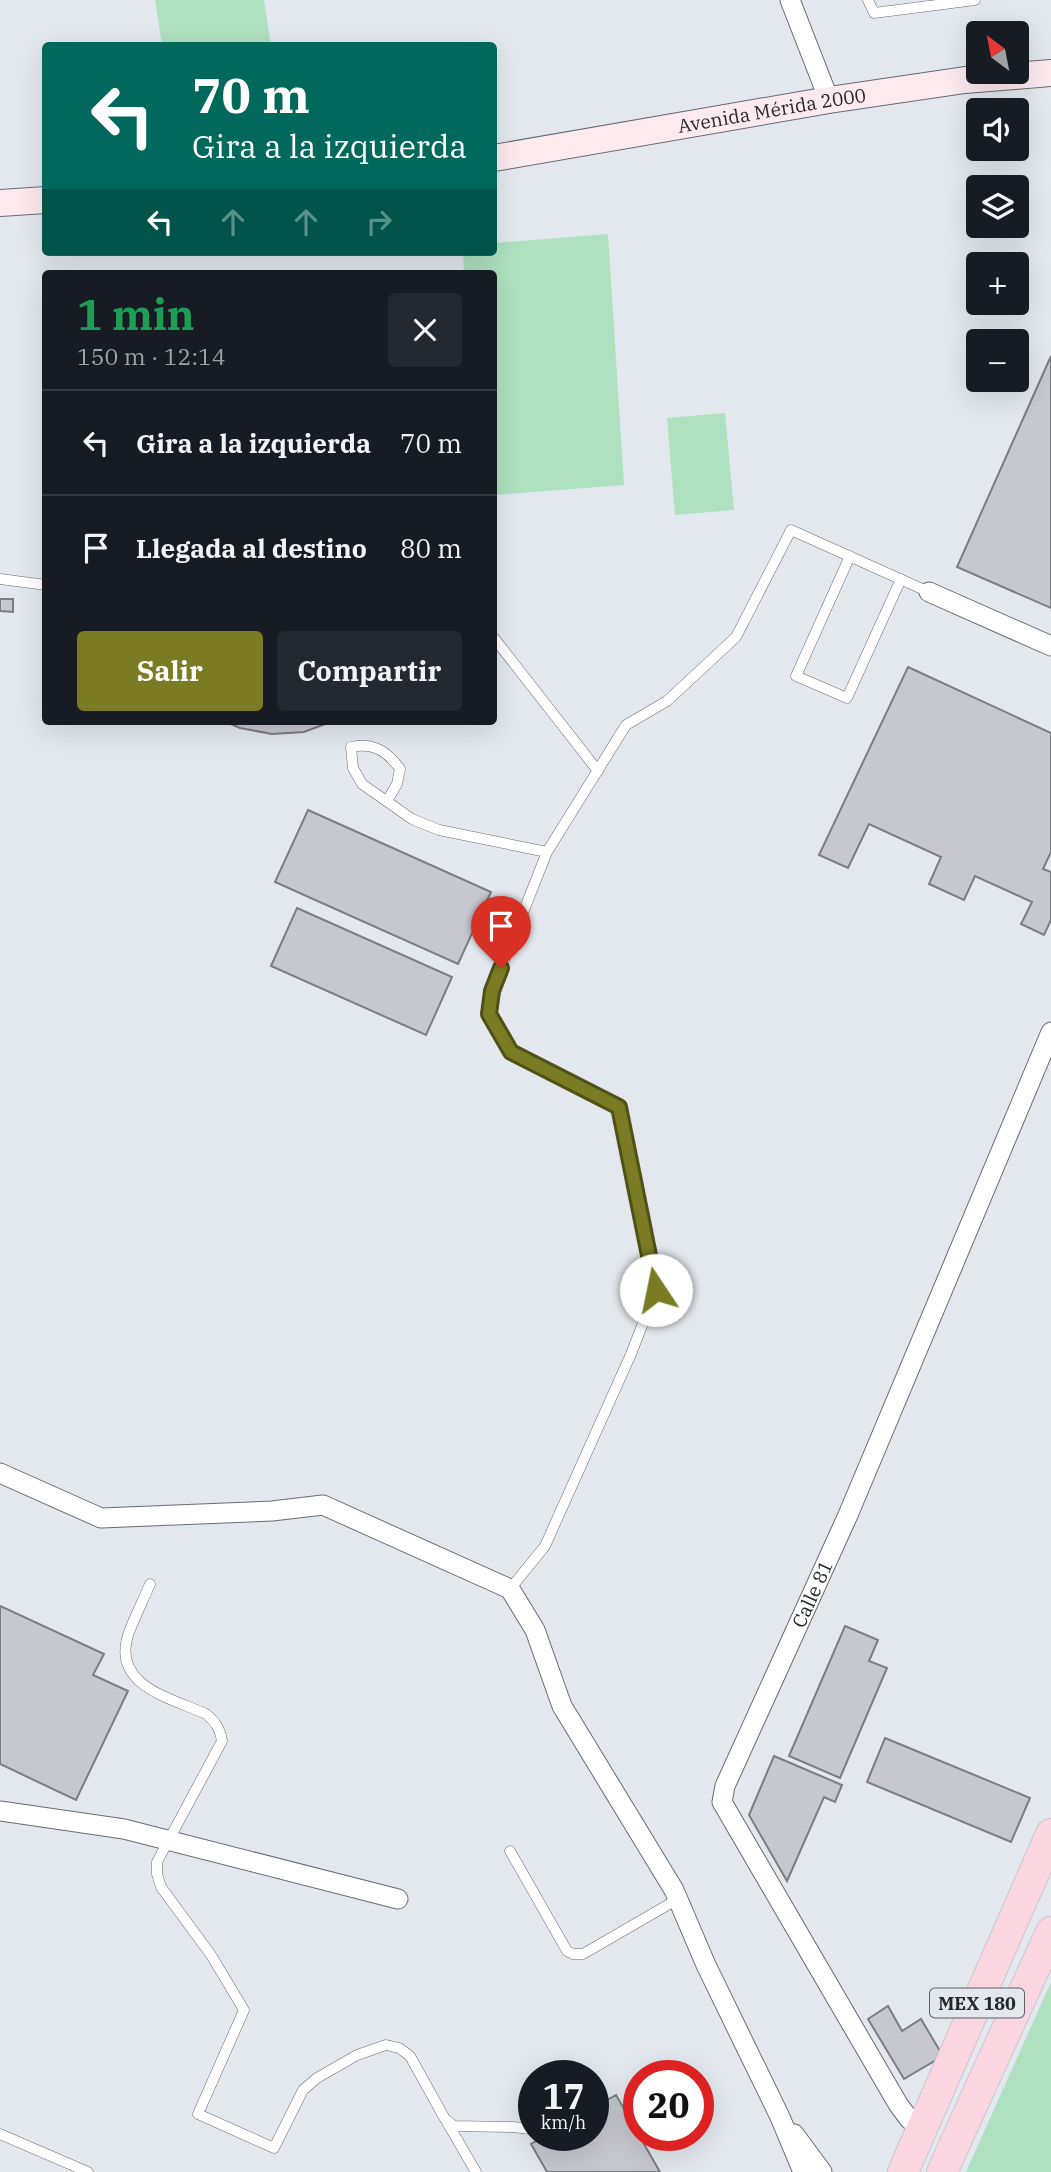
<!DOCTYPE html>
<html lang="es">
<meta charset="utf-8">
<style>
:root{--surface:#171b24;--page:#242831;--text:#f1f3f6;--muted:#9ea1a6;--line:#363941;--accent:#7b7b23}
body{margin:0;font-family:"IBM Plex Serif",serif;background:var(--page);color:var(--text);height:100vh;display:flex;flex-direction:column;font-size:26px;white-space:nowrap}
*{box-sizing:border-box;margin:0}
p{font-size:23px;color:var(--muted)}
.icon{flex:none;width:38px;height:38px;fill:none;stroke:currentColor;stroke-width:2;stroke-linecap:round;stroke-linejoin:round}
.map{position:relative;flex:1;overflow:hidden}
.sheet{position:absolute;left:42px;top:270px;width:455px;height:455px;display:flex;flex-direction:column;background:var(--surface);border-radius:7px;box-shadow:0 7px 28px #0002}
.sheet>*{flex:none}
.banner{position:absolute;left:42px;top:42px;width:455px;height:214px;border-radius:7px;box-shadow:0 7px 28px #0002;background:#00695c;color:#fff;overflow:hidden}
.needle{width:46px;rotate:328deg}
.fabs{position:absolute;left:966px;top:21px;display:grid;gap:14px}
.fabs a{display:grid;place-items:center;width:63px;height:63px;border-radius:7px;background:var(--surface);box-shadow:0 7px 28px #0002;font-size:35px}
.speed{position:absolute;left:518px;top:2060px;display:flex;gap:14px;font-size:35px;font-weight:700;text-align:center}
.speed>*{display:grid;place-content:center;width:91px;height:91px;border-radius:50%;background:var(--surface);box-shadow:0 7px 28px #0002;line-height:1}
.speed small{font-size:18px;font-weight:400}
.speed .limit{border:10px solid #d22;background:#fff;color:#111}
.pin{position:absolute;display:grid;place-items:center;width:60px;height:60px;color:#fff;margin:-72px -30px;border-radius:50% 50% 50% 0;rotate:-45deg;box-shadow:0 0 7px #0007}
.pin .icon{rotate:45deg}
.me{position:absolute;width:77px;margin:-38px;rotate:349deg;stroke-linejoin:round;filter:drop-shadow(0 0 5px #0008)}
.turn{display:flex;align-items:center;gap:24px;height:147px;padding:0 35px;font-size:32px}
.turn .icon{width:91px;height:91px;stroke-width:2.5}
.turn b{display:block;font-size:49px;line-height:60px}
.lanes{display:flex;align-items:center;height:66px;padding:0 35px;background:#0003;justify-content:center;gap:35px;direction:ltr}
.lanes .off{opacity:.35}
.round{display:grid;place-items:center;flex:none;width:74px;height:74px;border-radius:7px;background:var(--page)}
.head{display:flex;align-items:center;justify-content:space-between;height:119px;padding:0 35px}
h1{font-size:42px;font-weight:700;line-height:52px;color:#1e9e55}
.button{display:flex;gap:14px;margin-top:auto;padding:14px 35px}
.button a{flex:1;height:80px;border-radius:7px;background:var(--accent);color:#fff;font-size:28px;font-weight:700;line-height:80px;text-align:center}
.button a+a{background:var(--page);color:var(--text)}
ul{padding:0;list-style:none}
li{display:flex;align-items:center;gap:21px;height:105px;padding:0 35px;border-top:2px solid var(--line)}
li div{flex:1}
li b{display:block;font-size:26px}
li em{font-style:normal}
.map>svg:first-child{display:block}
.green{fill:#ade1bf}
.building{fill:#c7c8cf;stroke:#7c7d83;stroke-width:2}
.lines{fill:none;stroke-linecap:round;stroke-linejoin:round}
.lane-casing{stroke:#676c71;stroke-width:11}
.street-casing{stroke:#676c71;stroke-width:21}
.secondary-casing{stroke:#676c71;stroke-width:28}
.primary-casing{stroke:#c6c7c7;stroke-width:32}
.lane{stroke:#fff;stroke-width:10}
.street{stroke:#fff;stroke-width:19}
.secondary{stroke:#fdeaef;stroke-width:26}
.primary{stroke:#fbd5df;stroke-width:30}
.route-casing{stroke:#505017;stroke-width:18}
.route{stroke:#7b7b23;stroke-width:12}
.labels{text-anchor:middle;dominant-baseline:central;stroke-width:7;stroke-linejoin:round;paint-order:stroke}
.shield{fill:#e3e8ef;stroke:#5e6164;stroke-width:2}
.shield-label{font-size:18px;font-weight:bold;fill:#252729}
.street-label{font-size:19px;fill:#252729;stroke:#e3e8ef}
</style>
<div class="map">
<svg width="1051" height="2172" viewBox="0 0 1051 2172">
<rect width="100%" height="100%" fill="#e3e8ef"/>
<!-- green -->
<path class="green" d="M155,0H264L271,45H162Z
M608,234L624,485L494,495V273H464L463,252H494V243Z
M725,413L734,510L675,515L667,418Z
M1051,1982V2172H966Z"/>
<!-- building -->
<path class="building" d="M1051,356V608L957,567Z
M0,599H13V612L0,611Z
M908,667L1051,733V852L1043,869L1051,872V920L1044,935L1021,924L1032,902L975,876L964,900L929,884L941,857L869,824L848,868L819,855Z
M224,721H333L304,732L272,734L240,728Z
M308,810L491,892L458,964L275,882Z
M297,908L452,977L426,1035L271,966Z
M0,1606L104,1654L93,1675L128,1691L76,1800L0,1764Z
M845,1626L878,1640L869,1661L887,1668L840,1778L789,1756Z
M885,1738L1030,1798L1011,1842L867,1782Z
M774,1756L842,1785L835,1802L824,1797L787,1881L749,1815Z
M888,2006L902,2031L921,2019L940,2051L936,2060L904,2079L868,2019Z
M616,2095L660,2172H547L531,2144L547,2135H593V2108Z"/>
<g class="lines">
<!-- lane casing -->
<g class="lane-casing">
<path id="lane" d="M868,0L874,13L975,0
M850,556L796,676L847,698L901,579
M0,579L46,585
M494,638L598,771
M387,801L397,784L400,769C387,751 373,742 351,747L353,768L362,784L412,819L439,830L547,852
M150,1584C143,1601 134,1618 128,1635C112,1686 171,1698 206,1714C216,1722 220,1729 222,1741L157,1862V1874L161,1887L211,1955L244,2010L198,2114L274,2148L303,2090L317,2078L357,2055L386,2045L399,2048L410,2056L445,2119L454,2126L513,2127L530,2129L534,2132
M510,1589L545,1546L631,1354L656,1290L619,1107L511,1052L490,1014L492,991L547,852L626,725L667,701L736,637L791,530L929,592
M510,1851L567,1951L573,1954H583L678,1899
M447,2122L476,2172
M0,2134L88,2172"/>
</g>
<!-- street casing -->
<g class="street-casing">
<g id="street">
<path d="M790,0L829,100"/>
<path d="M929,592L1051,646"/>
<path d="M0,1473L101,1518L272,1511L323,1505L510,1589L535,1630L562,1706L674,1890L706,1965L780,2117L803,2172"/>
<path d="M0,1811L124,1829L398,1899"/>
<path id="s1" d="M921,2129L909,2119L898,2104L722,1802L725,1786L848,1515L1051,1032"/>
<path d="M794,2134L822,2172"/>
</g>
</g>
<!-- secondary casing -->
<g class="secondary-casing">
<g id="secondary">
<path id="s2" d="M494,158L829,100L965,80L1051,73"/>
<path d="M0,203L46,200"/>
</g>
</g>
<!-- primary casing -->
<g class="primary-casing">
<path id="primary" d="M903,2172L1051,1834
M942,2172L1051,1932"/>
</g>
<!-- lane -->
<use href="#lane" class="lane"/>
<!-- street -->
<use href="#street" class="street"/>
<!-- secondary -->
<use href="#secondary" class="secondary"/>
<!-- primary -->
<use href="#primary" class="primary"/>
</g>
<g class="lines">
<!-- route casing -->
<g class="route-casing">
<path id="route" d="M501,968L492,991L489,1014L511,1052L619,1107L656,1290"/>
</g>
<!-- route -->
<use href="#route" class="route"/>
</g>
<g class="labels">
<!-- shield labels -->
<rect class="shield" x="930" y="1988.5" width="94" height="29" rx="5"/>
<g class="shield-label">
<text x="977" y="2003">MEX 180</text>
</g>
<!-- street labels -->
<g class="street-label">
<text stroke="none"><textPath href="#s2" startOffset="282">Avenida Mérida 2000</textPath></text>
<text stroke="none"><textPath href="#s1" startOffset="611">Calle 81</textPath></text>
</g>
</g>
</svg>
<div class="fabs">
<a><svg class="needle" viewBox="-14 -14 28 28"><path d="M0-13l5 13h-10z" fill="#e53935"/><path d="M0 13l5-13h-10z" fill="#9ea1a6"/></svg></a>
<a><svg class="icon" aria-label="sound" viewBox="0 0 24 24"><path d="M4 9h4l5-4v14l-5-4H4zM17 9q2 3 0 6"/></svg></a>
<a><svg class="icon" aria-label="layers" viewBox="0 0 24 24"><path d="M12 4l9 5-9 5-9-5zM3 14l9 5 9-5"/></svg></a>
<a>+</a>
<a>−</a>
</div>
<div class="speed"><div>17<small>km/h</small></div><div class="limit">20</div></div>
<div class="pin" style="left:501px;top:968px;background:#d93025"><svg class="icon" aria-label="arrive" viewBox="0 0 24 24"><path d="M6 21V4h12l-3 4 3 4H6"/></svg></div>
<svg class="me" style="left:656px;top:1290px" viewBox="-20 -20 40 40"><circle r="19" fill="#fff"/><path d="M0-13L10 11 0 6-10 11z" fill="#7b7b23"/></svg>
<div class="banner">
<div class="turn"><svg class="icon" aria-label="left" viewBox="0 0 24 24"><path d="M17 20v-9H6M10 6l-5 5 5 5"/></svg><div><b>70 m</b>Gira a la izquierda</div></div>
<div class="lanes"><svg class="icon" aria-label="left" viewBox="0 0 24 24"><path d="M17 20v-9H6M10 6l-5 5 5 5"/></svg><svg class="icon off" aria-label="ahead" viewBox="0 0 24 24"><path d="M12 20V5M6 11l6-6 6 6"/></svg><svg class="icon off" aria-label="ahead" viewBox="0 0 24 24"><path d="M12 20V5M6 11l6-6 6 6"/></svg><svg class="icon off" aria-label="right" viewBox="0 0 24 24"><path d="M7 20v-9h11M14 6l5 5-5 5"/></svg></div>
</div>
<section class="sheet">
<div class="head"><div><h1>1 min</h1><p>150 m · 12:14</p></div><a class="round"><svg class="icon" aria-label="close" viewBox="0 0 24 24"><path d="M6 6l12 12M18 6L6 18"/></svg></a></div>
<ul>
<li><svg class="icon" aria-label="left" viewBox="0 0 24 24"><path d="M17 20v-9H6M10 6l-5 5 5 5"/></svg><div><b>Gira a la izquierda</b></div><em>70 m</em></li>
<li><svg class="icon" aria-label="arrive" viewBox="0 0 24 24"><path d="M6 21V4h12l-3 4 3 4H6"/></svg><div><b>Llegada al destino</b></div><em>80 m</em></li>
</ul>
<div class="button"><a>Salir</a><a>Compartir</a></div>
</section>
</div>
